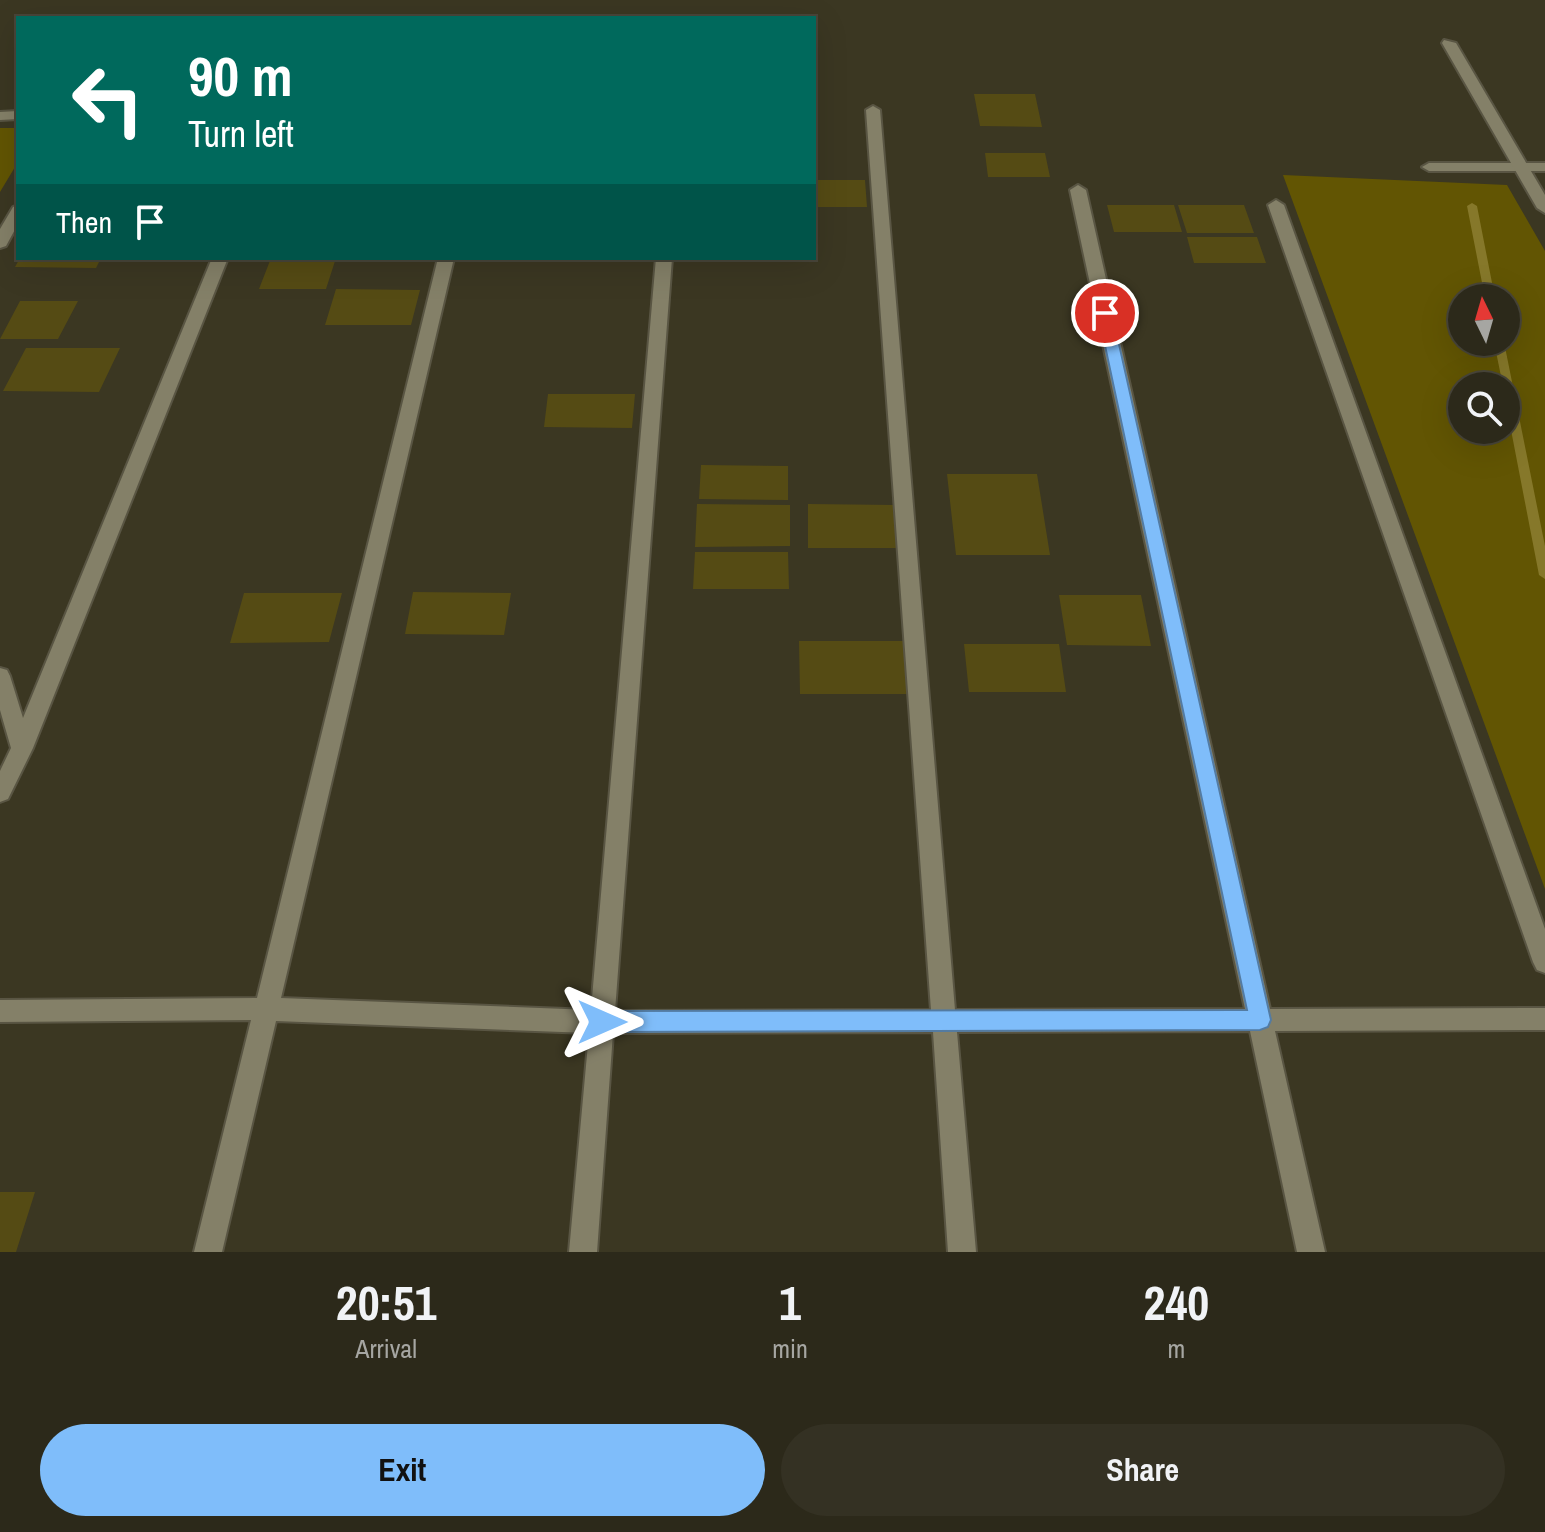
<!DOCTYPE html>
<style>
:root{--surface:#2c291a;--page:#343123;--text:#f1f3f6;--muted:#a6a6a2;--line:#484539;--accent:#7fbdfa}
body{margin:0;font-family:"Archivo Narrow",sans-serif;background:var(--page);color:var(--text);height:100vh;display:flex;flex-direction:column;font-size:30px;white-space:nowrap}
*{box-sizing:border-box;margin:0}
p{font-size:26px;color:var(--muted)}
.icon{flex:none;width:44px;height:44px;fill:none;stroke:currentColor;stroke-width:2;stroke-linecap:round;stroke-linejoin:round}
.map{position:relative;height:1252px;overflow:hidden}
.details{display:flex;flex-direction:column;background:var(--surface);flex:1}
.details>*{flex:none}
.hud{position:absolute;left:16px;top:16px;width:800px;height:244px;border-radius:0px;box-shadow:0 8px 32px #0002,0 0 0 2px var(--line);background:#00695c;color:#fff;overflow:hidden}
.needle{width:52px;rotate:355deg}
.controls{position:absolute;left:1448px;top:284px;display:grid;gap:16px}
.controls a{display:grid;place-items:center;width:72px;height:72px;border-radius:50%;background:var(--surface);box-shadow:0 8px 32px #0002,0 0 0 2px var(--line);font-size:40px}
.pin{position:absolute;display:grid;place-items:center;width:68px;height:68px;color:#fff;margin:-34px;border:4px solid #fff;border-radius:50%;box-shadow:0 2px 8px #0007}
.me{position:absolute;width:88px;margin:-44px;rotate:90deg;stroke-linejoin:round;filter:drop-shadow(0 0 6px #0008)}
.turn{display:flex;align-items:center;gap:28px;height:168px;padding:0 40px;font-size:36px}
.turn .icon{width:104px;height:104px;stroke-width:2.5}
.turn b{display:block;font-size:56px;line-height:68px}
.then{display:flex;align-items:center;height:76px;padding:0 40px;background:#0003;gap:16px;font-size:30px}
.eta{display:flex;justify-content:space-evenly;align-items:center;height:136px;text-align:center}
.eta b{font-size:48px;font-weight:700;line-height:56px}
.primary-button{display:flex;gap:16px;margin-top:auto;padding:16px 40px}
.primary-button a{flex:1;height:92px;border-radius:48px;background:var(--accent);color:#111;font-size:32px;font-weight:700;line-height:92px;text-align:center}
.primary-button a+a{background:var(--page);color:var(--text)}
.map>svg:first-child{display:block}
.green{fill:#625503;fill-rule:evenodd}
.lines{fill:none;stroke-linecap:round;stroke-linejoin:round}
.stream{fill:#86782a;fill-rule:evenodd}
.building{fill:#554b14}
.service-casing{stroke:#595543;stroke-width:4}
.minor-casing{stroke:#595543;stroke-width:4}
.service{fill:#848068;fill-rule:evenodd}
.minor{fill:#848068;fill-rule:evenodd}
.route{fill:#7fbdfa;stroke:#537ba2;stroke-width:2}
</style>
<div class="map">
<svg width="1545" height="1252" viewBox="0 0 1545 1252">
<rect width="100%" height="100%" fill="#3b3722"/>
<!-- green -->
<path class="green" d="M0,128H18V162L0,192Z
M1283,175L1507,185L1545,251V889ZM1462,298H1506V342H1462ZM1462,386H1506V430H1462Z"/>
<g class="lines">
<!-- stream -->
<path class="stream" d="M1472,203L1477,206L1495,298H1485L1467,206Z
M1494,342H1504L1545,546V579L1539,575L1506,404V386H1503Z"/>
</g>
<!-- building -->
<path class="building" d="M974,94H1035L1042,127L980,126Z
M985,153H1045L1050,177H988Z
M814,180H865L867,207H814Z
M1107,205H1174L1182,232H1114Z
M1178,205H1244L1254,233H1187Z
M1187,237H1257L1266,263H1194Z
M20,258H101L96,268L15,267Z
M271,258H336L326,289H259Z
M573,258H647L646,262H572Z
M336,289L420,290L411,325H325Z
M20,301H78L58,339H0Z
M26,348H120L99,392L3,391Z
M548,394H635L632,428L544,427Z
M701,465L788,466V500L699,499Z
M947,474H1037L1050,555H956Z
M697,504L790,505V546L695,547Z
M808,504L895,505L898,548H808Z
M695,552H788L789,589H693Z
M413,592L511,593L504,635L405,634Z
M244,593H342L329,642L230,643Z
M1059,595H1141L1151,646L1067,645Z
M799,641H904L908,694H800Z
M964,644H1059L1066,692H969Z
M0,1192H35L16,1252H0Z"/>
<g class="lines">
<!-- service casing -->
<g class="service-casing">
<path id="service" d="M1545,163V171H1429L1422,167L1429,163Z"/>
</g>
<!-- minor casing -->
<g class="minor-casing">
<path id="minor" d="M1444,40L1456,43L1545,195V213L1537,208L1442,43Z
M873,106L880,110L955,1010L1245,1009L1070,190L1078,185L1086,190L1270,1009L1545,1008V1030L1275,1031L1325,1252H1297L1250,1031L957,1032L976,1252H948L933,1032L613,1033L597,1252H569L589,1033L276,1021L222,1252H194L251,1020L0,1022V1000L257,998L438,258H454L281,998L591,1010L656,258H672L615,1011L931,1010L866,110Z
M18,111V119L0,120V112Z
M1276,200L1284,205L1545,929V973L1537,970L1533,962L1268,205Z
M18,205V224L6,246L0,248V229L13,207Z
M212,258H228L33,748L8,799L0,802V771L11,748L0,710V668L7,670L10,676L23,718Z"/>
</g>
<!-- service -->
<use href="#service" class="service"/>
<!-- minor -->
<use href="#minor" class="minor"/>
</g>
<!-- route -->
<path class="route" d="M1105,308L1112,313L1271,1020L1268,1027L1260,1030L602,1032L594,1029L591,1022L594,1014L602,1011L1247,1010L1098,313Z"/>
</svg>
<div class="controls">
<a><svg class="needle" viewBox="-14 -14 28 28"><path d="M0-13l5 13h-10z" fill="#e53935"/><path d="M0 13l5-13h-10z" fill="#a6a6a2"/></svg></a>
<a><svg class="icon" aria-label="search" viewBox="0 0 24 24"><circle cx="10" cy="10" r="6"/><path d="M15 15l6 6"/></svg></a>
</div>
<div class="pin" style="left:1105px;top:313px;background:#d93025"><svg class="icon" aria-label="arrive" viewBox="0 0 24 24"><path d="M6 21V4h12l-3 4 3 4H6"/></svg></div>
<svg class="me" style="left:602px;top:1022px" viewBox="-20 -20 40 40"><path d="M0-17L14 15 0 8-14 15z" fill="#7fbdfa" stroke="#fff" stroke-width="4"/></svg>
<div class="hud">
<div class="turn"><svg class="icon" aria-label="left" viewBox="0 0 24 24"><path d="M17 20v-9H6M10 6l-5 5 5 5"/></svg><div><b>90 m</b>Turn left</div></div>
<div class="then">Then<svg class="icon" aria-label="arrive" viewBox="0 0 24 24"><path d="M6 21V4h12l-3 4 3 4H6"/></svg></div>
</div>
</div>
<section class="details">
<div class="eta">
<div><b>20:51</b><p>Arrival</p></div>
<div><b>1</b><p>min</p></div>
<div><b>240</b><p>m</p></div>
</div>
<div class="primary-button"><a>Exit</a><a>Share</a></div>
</section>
